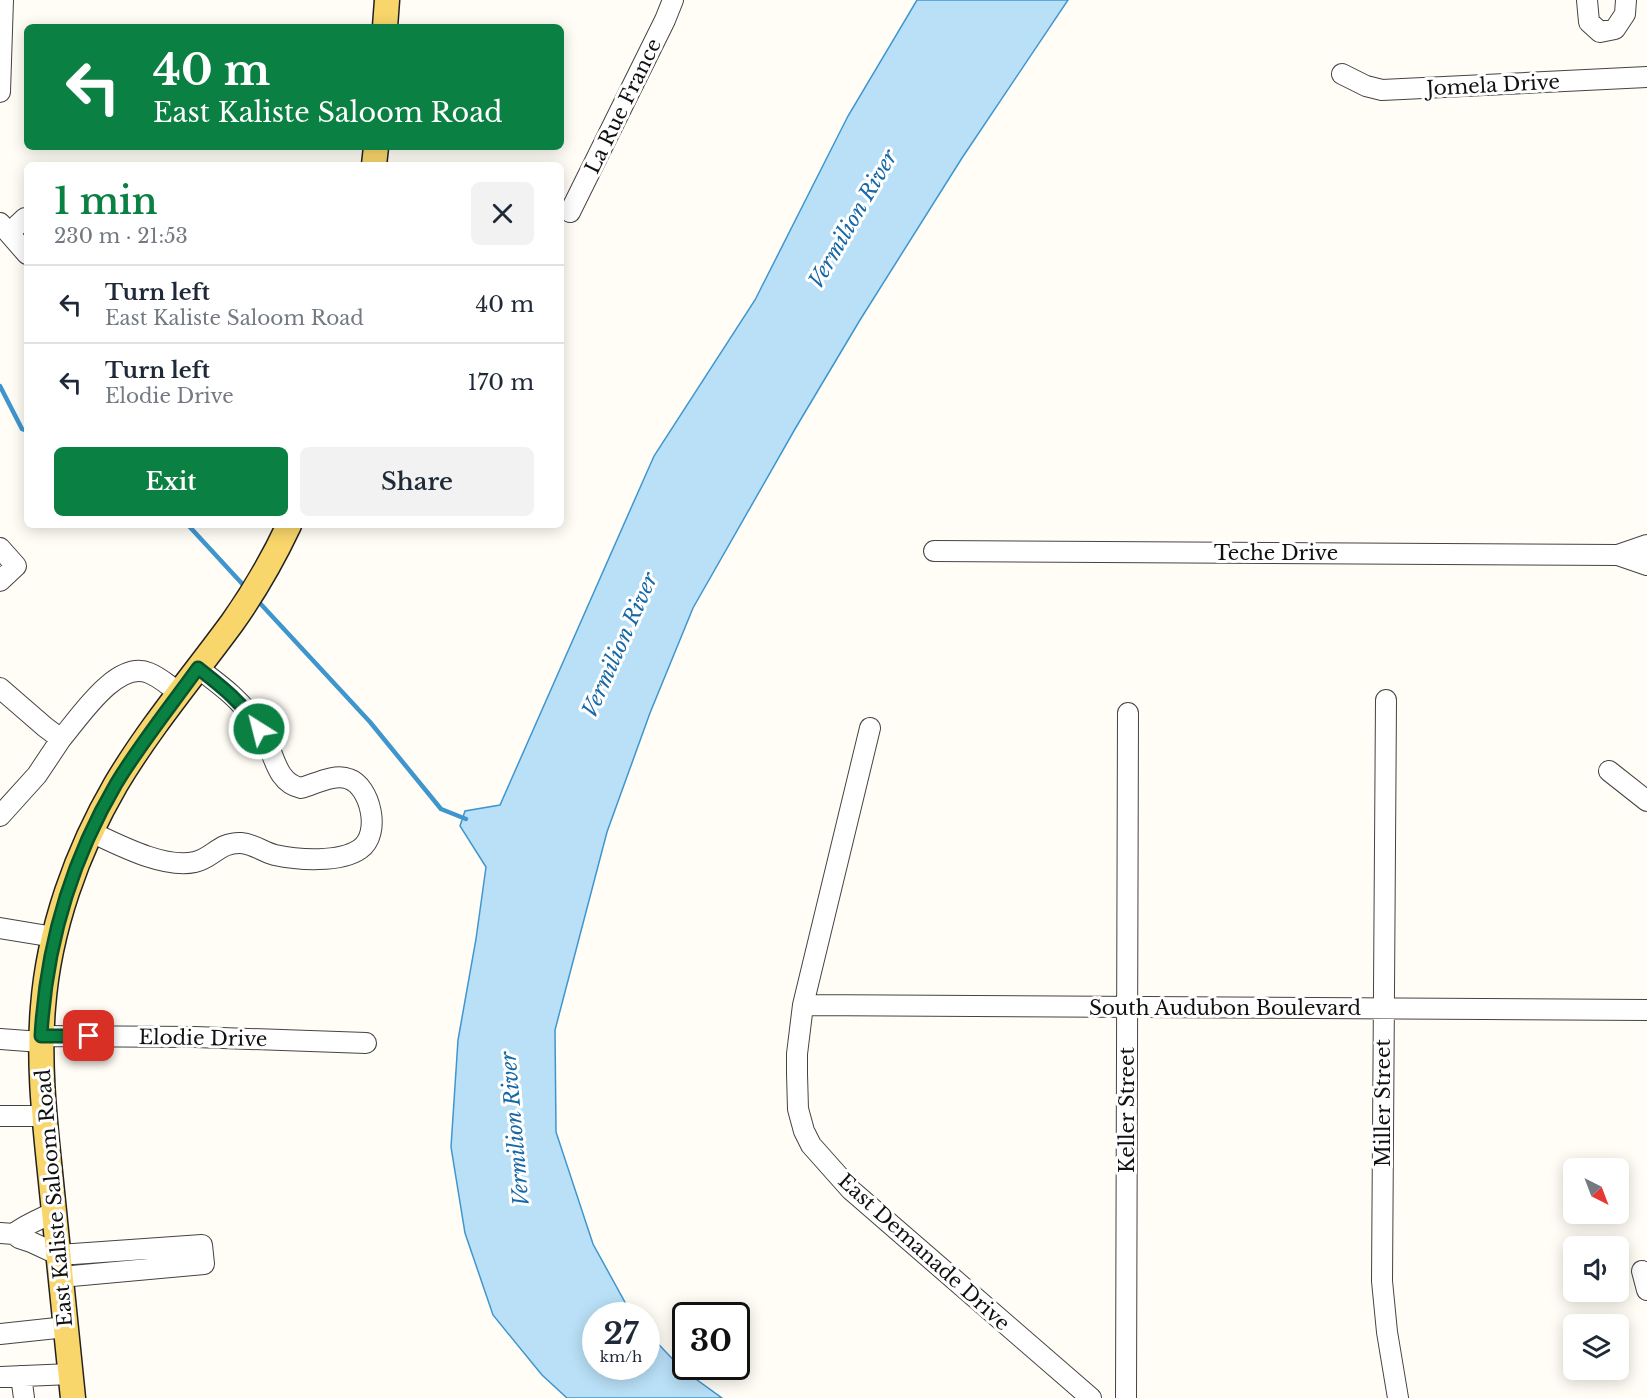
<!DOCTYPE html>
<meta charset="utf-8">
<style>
:root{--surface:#fff;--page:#f2f2f3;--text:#1f2937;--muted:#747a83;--line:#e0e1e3;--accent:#0b8043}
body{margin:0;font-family:"Libre Baskerville",serif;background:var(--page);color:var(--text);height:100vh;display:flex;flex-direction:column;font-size:22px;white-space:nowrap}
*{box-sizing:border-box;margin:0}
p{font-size:20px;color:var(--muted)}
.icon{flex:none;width:33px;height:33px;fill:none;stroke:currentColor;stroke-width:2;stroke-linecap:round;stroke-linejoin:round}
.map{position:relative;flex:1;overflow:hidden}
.details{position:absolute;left:24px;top:162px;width:540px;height:366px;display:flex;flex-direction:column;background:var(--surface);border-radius:9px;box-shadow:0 3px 15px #0003}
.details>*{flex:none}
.hud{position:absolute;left:24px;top:24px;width:540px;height:126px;border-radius:9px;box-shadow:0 3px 15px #0003;background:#0b8043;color:#fff;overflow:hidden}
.needle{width:39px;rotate:138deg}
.controls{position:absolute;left:1563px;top:1158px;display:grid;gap:12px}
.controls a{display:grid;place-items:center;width:66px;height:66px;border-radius:9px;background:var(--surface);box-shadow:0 3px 15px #0003;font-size:30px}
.speed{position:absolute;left:582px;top:1302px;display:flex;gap:12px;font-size:30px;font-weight:700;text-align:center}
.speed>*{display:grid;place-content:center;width:78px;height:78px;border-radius:50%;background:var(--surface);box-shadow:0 3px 15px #0003;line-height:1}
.speed small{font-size:15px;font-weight:400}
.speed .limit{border:3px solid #111;border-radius:9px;background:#fff;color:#111}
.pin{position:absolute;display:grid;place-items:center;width:51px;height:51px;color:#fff;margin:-26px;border-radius:12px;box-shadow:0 3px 9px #0006}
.me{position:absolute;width:66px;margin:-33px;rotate:324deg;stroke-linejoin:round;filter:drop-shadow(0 0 4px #0008)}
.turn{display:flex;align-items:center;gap:21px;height:126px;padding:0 30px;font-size:27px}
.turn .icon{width:78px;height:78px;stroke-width:2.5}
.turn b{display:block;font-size:42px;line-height:51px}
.round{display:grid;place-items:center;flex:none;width:63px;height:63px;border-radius:9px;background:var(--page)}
.head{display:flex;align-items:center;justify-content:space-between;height:102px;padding:0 30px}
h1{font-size:36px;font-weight:600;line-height:45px;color:var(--accent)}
.button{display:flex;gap:12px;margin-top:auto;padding:12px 30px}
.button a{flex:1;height:69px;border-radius:9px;background:var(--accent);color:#fff;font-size:24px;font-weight:600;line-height:69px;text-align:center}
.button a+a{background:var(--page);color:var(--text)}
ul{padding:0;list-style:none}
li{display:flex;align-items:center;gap:18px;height:78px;padding:0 30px;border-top:2px solid var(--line)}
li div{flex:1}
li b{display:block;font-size:22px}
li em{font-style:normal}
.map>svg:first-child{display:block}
.water{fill:#b9e0f7;stroke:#3f96cf;stroke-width:1.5}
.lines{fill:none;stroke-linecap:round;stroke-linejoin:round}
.stream{stroke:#3f96cf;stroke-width:4.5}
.minor-casing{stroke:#444;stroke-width:22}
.major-casing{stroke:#222;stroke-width:27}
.minor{stroke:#fff;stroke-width:20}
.major{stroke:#f9d66b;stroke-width:24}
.route-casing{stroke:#07532c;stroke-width:15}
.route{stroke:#0b8043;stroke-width:10}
.labels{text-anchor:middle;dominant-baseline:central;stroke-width:6;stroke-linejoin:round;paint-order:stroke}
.street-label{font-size:20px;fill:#111;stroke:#fff}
.water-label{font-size:21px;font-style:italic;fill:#1768a6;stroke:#fff}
</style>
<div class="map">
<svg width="1647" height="1398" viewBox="0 0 1647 1398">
<rect width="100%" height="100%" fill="#fffdf5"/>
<!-- water -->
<path class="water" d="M917,0H1068L962,158L860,320L795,429L693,608L650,713L607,832L555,1030L556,1132L593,1244L632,1315L596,1316V1366H646L647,1332L682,1369L722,1398H567L542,1375L493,1315L465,1233L451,1147L458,1040L476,939L486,867L460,826L465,811L500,805L654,456L755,300L848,116Z"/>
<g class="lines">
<!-- stream -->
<path class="stream" d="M0,386L22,429L27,431
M188,525L247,589
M257,600L370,722L441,809L466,819"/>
<!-- minor casing -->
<g class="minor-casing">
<path id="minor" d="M1587,0L1589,22L1600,32L1615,29L1625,14L1626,0
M1342,74L1366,86L1382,90L1647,77
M0,92L3,0
M570,212L665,20L673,0
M0,223L27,254
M9,233L25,218
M0,548L16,566L0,581
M934,551L1618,555L1647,565
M1618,555L1647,545
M0,688L45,727L61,739L37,775L0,816
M1386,700L1382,1281L1387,1332L1398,1398
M870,728L803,1005L797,1054V1074L798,1109L804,1131L811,1145L851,1190L1091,1398
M61,739C79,718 117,659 149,673C160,677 170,687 180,693
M1609,771L1647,801
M91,832C119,845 164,869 195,862C213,858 219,842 241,843C254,844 263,852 275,855C298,860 340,863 360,849C382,834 370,786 349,779C335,773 315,784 301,788C278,783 275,759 267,742C263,734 257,725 252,718C238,697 217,683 198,668
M0,928L54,937
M803,1005L1647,1010
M41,1036L195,1037L366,1043
M0,1039L41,1042
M0,1116H45
M0,1233L14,1234L19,1238L31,1242L59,1255L202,1245L204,1264L61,1277
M14,1234C22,1226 43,1218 54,1212
M1642,1271L1647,1290
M0,1334L66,1327
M21,1376L24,1398
M0,1377L71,1374
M1126,1398L1128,713"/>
</g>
<!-- major casing -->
<g class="major-casing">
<path id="major" d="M385,27L387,0
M374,165L376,147
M73,1398C66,1326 58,1254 51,1182C45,1123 38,1066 43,1007C49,929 77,851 116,784C150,727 193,676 232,623C254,592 273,559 289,525"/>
</g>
<!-- minor -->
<use href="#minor" class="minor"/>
<!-- major -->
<use href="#major" class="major"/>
</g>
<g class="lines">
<!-- route casing -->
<g class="route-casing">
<path id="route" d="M89,1036H41C46,947 71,861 116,784C140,744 170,707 198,668C221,686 243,703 259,729"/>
</g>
<!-- route -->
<use href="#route" class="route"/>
</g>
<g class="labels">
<!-- street labels -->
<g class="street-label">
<text transform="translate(1493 85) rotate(-3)">Jomela Drive</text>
<text transform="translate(623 106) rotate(-64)">La Rue France</text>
<text x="1276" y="553">Teche Drive</text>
<text x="1225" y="1008">South Audubon Boulevard</text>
<text transform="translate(203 1038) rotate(1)">Elodie Drive</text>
<text transform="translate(1383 1103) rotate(-90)">Miller Street</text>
<text transform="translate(1127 1110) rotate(-90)">Keller Street</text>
<text transform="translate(54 1198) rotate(-95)">East Kaliste Saloom Road</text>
<text transform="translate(924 1252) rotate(42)">East Demanade Drive</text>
</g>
<!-- water labels -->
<g class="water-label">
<text transform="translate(853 219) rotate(-60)">Vermilion River</text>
<text transform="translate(620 645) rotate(-66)">Vermilion River</text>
<text transform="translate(515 1129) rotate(-95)">Vermilion River</text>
</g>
</g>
</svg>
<div class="controls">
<a><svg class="needle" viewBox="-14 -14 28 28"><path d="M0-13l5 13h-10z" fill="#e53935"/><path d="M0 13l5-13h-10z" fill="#747a83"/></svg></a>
<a><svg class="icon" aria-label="sound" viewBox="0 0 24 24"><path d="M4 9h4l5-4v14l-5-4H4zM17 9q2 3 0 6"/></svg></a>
<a><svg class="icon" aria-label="layers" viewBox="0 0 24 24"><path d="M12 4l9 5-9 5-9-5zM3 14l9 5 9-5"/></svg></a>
</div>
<div class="speed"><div>27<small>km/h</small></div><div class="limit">30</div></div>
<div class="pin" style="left:89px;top:1036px;background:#d93025"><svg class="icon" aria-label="arrive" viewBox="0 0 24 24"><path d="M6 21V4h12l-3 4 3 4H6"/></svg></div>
<svg class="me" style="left:259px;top:729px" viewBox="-20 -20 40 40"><circle r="17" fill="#0b8043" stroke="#fff" stroke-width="3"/><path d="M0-11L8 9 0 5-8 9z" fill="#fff"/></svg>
<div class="hud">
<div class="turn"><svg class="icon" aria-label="left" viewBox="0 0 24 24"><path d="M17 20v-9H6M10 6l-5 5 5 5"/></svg><div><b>40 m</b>East Kaliste Saloom Road</div></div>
</div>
<section class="details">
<div class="head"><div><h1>1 min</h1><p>230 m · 21:53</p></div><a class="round"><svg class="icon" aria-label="close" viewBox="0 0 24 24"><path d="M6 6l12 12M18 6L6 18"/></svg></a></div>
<ul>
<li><svg class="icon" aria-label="left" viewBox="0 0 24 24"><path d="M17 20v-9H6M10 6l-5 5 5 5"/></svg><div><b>Turn left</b><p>East Kaliste Saloom Road</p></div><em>40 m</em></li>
<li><svg class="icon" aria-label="left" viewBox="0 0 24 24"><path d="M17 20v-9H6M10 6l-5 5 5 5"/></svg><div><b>Turn left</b><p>Elodie Drive</p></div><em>170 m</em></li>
</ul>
<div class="button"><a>Exit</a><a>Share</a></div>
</section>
</div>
